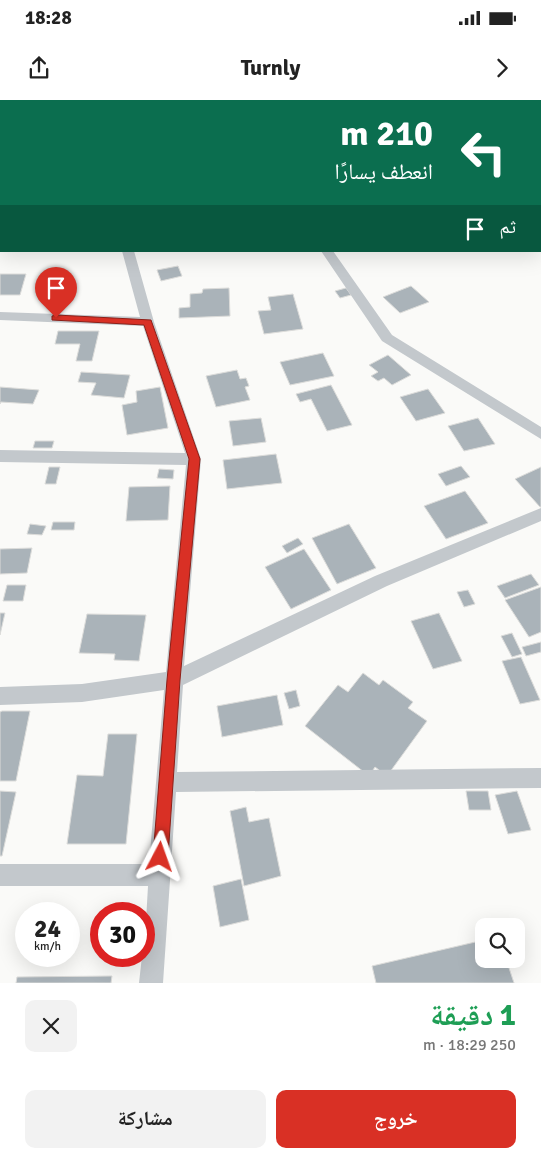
<!DOCTYPE html>
<html lang="ar">
<meta charset="utf-8">
<style>
:root{--surface:#fff;--page:#f2f2f2;--text:#222;--muted:#767676;--accent:#d93025}
body{margin:0;font-family:Signika,"Noto Naskh Arabic",sans-serif;background:var(--page);color:var(--text);direction:rtl;height:100vh;display:flex;flex-direction:column;font-size:19px;white-space:nowrap}
*{box-sizing:border-box;margin:0}
p{font-size:16px;color:var(--muted)}
.icon{flex:none;width:28px;height:28px;fill:none;stroke:currentColor;stroke-width:2;stroke-linecap:round;stroke-linejoin:round}
.map{position:relative;height:883px;overflow:hidden;direction:ltr}
.sheet{display:flex;flex-direction:column;background:var(--surface);flex:1}
.sheet>*{flex:none}
.guide{position:absolute;left:0px;top:0px;width:541px;height:152px;box-shadow:0 5px 20px #0002;direction:rtl;background:#0b6e4f;color:#fff;overflow:hidden}
.controls{position:absolute;left:475px;top:818px;display:grid;gap:10px}
.controls a{display:grid;place-items:center;width:50px;height:50px;border-radius:10px;background:var(--surface);box-shadow:0 5px 20px #0002;font-size:25px}
.speed{position:absolute;left:15px;top:802px;display:flex;gap:10px;font-size:25px;font-weight:700;text-align:center}
.speed>*{display:grid;place-content:center;width:65px;height:65px;border-radius:50%;background:var(--surface);box-shadow:0 5px 20px #0002;line-height:1}
.speed small{font-size:12px;font-weight:400}
.speed .limit{border:8px solid #d22;background:#fff;color:#111}
.pin{position:absolute;display:grid;place-items:center;width:42px;height:42px;color:#fff;margin:-51px -21px;border-radius:50% 50% 50% 0;rotate:-45deg;box-shadow:0 0 5px #0007}
.pin .icon{rotate:45deg}
.me{position:absolute;width:55px;margin:-28px;rotate:4deg;stroke-linejoin:round;filter:drop-shadow(0 0 4px #0008)}
.turn{display:flex;align-items:center;gap:18px;height:105px;padding:0 25px;font-size:22px}
.turn .icon{width:65px;height:65px;stroke-width:2.5}
.turn b{display:block;font-size:35px;line-height:42px}
.then{display:flex;align-items:center;height:48px;padding:0 25px;background:#0003;gap:10px;font-size:19px}
.round{display:grid;place-items:center;flex:none;width:52px;height:52px;border-radius:10px;background:var(--page)}
.overview{display:flex;align-items:center;justify-content:space-between;height:85px;padding:0 25px}
h1{font-size:30px;font-weight:800;line-height:38px;color:#1e9e55}
.button{display:flex;gap:10px;margin-top:auto;padding:10px 25px}
.button a{flex:1;height:58px;border-radius:10px;background:var(--accent);color:#fff;font-size:20px;font-weight:800;line-height:58px;text-align:center}
.button a+a{background:var(--page);color:var(--text)}
.status{display:flex;justify-content:space-between;align-items:center;height:35px;padding:0 25px;background:var(--surface);direction:ltr}
.status svg{height:14px;fill:currentColor}
header{display:flex;justify-content:space-between;align-items:center;height:65px;padding:0 25px;background:var(--surface);font-size:22px;font-weight:800}
.map>svg:first-child{display:block}
.building{fill:#aab3b9;stroke:#dcdcda}
.lines{fill:none;stroke-linecap:round;stroke-linejoin:round}
.path{stroke:#bbbfc2;stroke-width:2;stroke-dasharray:2 2;stroke-linecap:butt}
.street{fill:#c3c8cc;fill-rule:evenodd}
.route{fill:#d93025;stroke:#8d1f18}
</style>
<div class="status"><b>18:28</b><svg viewBox="0 0 49 12"><path d="M0 12V9h3v3zM5 12V6h3v6zM10 12V3h3v9zM15 12V0h3v12zM26 1h20v11H26zM47 4h2v5h-2z"/></svg></div>
<header><svg class="icon" aria-label="forward" viewBox="0 0 24 24"><path d="M9 5l7 7-7 7"/></svg>Turnly<svg class="icon" aria-label="share" viewBox="0 0 24 24"><path d="M12 15V3M7 8l5-5 5 5M5 13v7h14v-7"/></svg></header>
<div class="map">
<svg width="541" height="883" viewBox="0 0 541 883">
<rect width="100%" height="100%" fill="#fafaf8"/>
<!-- building -->
<path class="building" d="M178,166L182,176L161,181L157,170Z
M0,174H26L20,195H0Z
M411,186L429,202L400,213L383,197Z
M229,188L230,216L179,218V208L190,207V194L202,193L203,189Z
M346,188L351,195L340,198L335,191Z
M293,194L303,229L264,234L258,211L271,210L268,197Z
M58,231H99L92,261H76L80,244H55Z
M323,253L334,276L290,285L280,262Z
M388,255L411,275L392,285L384,278L378,281L371,276L378,272L369,265Z
M237,270L240,279L246,278L249,286L245,287L250,300L216,307L206,276Z
M81,272L130,275L124,298L91,295L96,283L78,282Z
M331,285L352,325L327,331L311,299L300,302L296,294Z
M0,287L39,290L33,304L1,302L0,304Z
M160,287L168,328L127,335L122,305L137,302L136,291Z
M428,289L445,313L416,321L400,297Z
M261,318L266,342L233,346L229,321Z
M478,318L495,344L464,351L448,326Z
M35,341H54L52,348H33Z
M276,354L282,383L227,389L223,360Z
M461,366L470,377L446,386L438,374Z
M49,367H60L56,384H45Z
M541,367V407H540L515,379Z
M159,369L174,370L173,379L157,378Z
M170,386L168,420L126,421L129,387Z
M465,391L488,423L446,439L424,406Z
M53,422H75L74,430H51Z
M30,424L46,426L42,435L27,434Z
M349,424L376,468L337,484L312,438Z
M298,438L303,444L287,453L282,446Z
M32,448L27,473L0,474V449Z
M304,449L331,490L291,509L265,467Z
M531,474L539,485L505,498L497,486Z
M7,485H26L23,501H3Z
M541,487V532L529,537L505,500Z
M468,490L475,504L464,507L457,492Z
M0,513H5L0,535Z
M439,513L462,561L433,569L411,521Z
M87,514L146,515L139,561L114,560L115,554L79,553Z
M512,533L522,554L512,557L501,536Z
M541,542V552L526,556L522,547Z
M521,557L540,600L520,604L502,561Z
M363,573L379,585L383,580L413,602L408,608L427,621L387,676L375,667L369,676L305,626L338,585L348,592Z
M296,590L300,606L289,609L284,593Z
M277,595L283,625L222,637L217,606Z
M2,611H30L16,681H0V612Z
M108,634H137L126,744H67L77,675L103,676Z
M0,691L16,692L2,756H0Z
M466,691H488L491,710H469Z
M517,691L531,730L508,734L495,695Z
M246,707L249,722L269,718L281,776L244,786L230,711Z
M241,779L249,820L220,827L213,786Z
M484,840V859H506L514,883H376L372,866Z
M112,876L111,883H16L17,877Z"/>
<g class="lines">
<!-- path -->
<path class="path" d="M300,1L304,0"/>
<!-- street -->
<path class="street" d="M72,0H82L83,1H73Z
M122,151H134L154,222L201,359L184,566L375,476L541,408V421L387,486L183,585L177,672L541,668V688L176,692L163,883H139L142,856H144L148,786H0V764H149L164,590L82,602L0,605V587L82,584L166,572L186,365L0,362V350L185,353L143,226L0,220V212L140,217Z
M321,151H333L392,235L541,327V339L382,241Z"/>
</g>
<!-- route -->
<path class="route" d="M56,215L151,220L200,359L180,580L168,757L166,762L160,764L155,762L153,757L167,580L189,359L144,225L52,220V216Z"/>
</svg>
<div class="controls">
<a><svg class="icon" aria-label="search" viewBox="0 0 24 24"><circle cx="10" cy="10" r="6"/><path d="M15 15l6 6"/></svg></a>
</div>
<div class="speed"><div>24<small>km/h</small></div><div class="limit">30</div></div>
<div class="pin" style="left:56px;top:218px;background:#d93025"><svg class="icon" aria-label="arrive" viewBox="0 0 24 24"><path d="M6 21V4h12l-3 4 3 4H6"/></svg></div>
<svg class="me" style="left:160px;top:757px" viewBox="-20 -20 40 40"><path d="M0-17L14 15 0 8-14 15z" fill="#d93025" stroke="#fff" stroke-width="4"/></svg>
<div class="guide">
<div class="turn"><svg class="icon" aria-label="left" viewBox="0 0 24 24"><path d="M17 20v-9H6M10 6l-5 5 5 5"/></svg><div><b>210 m</b>انعطف يسارًا</div></div>
<div class="then">ثم<svg class="icon" aria-label="arrive" viewBox="0 0 24 24"><path d="M6 21V4h12l-3 4 3 4H6"/></svg></div>
</div>
</div>
<section class="sheet">
<div class="overview"><div><h1>1 دقيقة</h1><p>250 m · 18:29</p></div><a class="round"><svg class="icon" aria-label="close" viewBox="0 0 24 24"><path d="M6 6l12 12M18 6L6 18"/></svg></a></div>
<div class="button"><a>خروج</a><a>مشاركة</a></div>
</section>
